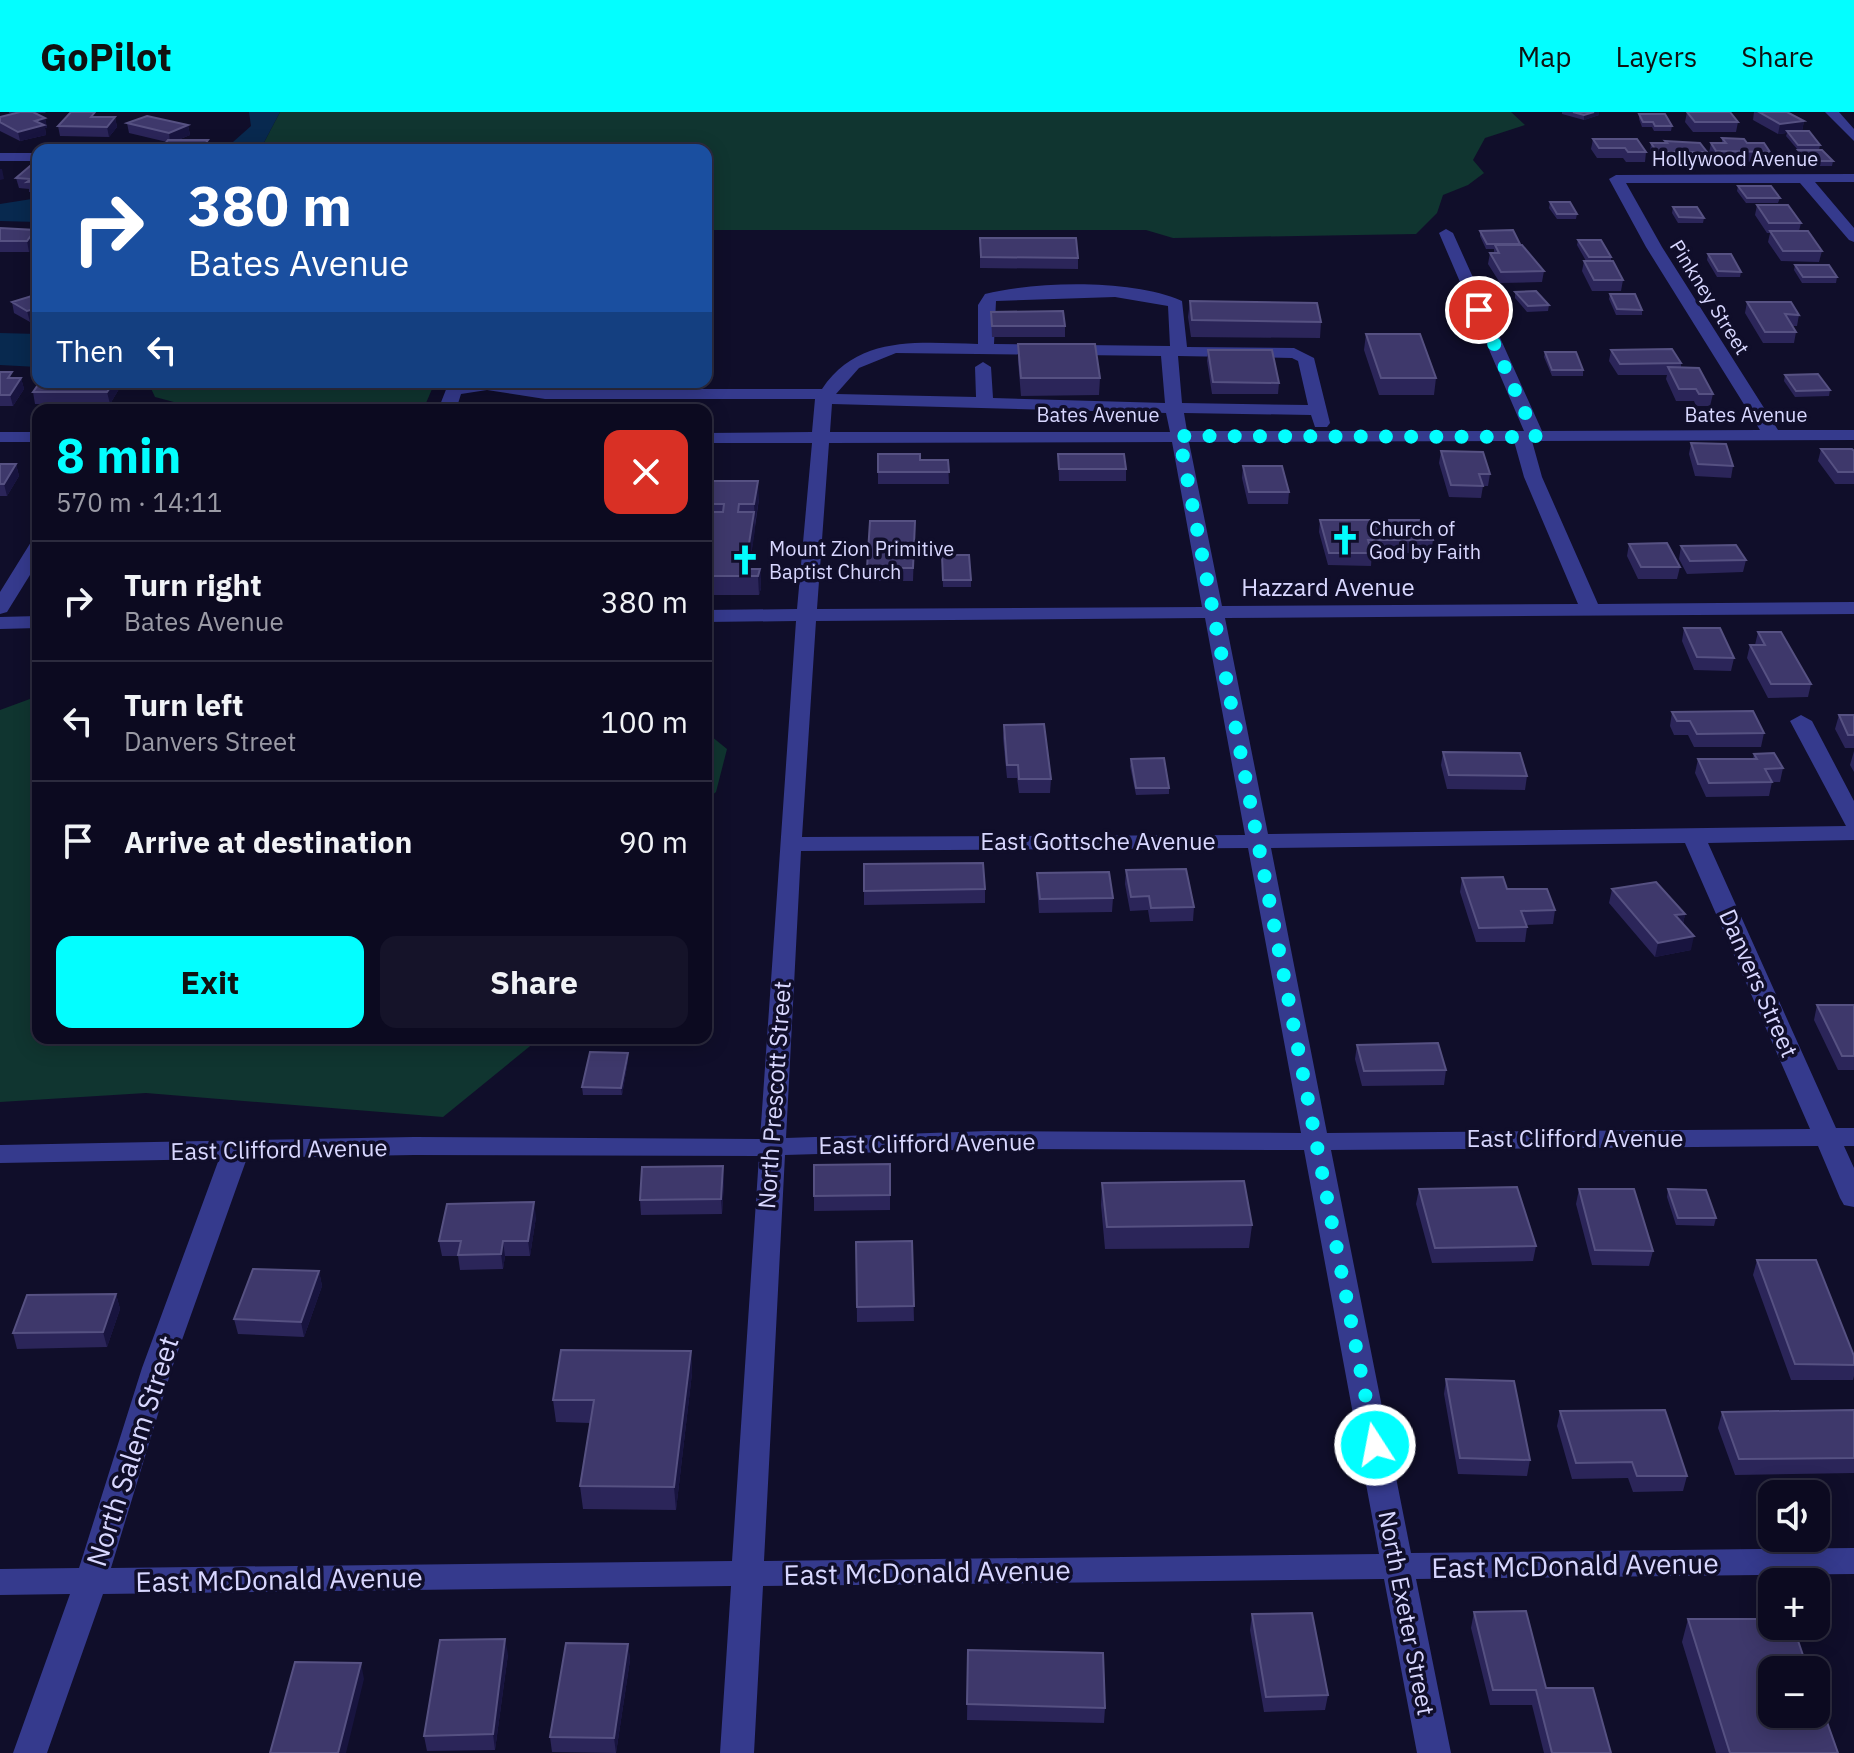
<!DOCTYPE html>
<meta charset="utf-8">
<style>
:root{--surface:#0c0a20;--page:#151329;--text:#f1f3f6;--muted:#9a9aa5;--line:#2c2b3e;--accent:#03feff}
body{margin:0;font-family:"IBM Plex Sans",sans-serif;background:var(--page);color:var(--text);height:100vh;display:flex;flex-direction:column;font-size:30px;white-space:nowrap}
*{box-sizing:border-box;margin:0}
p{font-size:26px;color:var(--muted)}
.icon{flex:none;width:44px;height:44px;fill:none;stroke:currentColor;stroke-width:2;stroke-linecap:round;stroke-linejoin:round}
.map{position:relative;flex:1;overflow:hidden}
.details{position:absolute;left:32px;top:292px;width:680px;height:640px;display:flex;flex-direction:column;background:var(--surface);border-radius:16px;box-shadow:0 4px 20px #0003,0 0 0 2px var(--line)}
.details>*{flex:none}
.banner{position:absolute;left:32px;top:32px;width:680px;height:244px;border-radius:16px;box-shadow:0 4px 20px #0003,0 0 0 2px var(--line);background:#1a4fa0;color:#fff;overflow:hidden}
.tools{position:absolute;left:1758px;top:1368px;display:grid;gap:16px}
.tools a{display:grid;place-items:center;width:72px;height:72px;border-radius:16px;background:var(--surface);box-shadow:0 4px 20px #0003,0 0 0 2px var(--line);font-size:40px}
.pin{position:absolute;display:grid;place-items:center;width:68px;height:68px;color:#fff;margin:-34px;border:4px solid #fff;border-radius:50%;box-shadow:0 2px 8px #0007}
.me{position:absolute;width:88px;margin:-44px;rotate:349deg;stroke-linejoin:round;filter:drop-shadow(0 0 6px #0008)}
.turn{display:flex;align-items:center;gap:28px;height:168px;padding:0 24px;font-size:36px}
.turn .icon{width:104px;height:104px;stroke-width:2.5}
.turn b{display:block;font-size:56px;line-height:68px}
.then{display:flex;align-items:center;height:76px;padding:0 24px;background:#0003;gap:16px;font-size:30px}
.round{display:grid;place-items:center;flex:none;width:84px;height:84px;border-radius:16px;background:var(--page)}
.headline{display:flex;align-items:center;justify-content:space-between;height:136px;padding:0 24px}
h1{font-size:48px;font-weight:800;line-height:60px;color:var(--accent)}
.primary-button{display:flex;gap:16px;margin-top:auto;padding:16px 24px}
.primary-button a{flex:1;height:92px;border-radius:16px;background:var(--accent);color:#111;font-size:32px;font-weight:800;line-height:92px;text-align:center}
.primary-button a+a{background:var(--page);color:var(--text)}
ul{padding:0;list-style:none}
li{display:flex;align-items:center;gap:24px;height:120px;padding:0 24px;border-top:2px solid var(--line)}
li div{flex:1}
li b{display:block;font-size:30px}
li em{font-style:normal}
header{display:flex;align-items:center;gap:48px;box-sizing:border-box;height:112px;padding:0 40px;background:var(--accent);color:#111}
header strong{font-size:38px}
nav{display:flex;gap:44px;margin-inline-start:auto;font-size:28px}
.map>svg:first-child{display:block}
.green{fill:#103530}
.water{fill:#08294f}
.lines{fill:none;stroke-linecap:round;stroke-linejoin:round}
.minor{fill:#353a8d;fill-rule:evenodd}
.wall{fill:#2b2559}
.shaded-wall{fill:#18143f}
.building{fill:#3e386b;stroke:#565182;stroke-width:2}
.route{stroke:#03feff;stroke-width:14;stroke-dasharray:0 25.2}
.labels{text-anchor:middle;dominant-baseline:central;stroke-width:7;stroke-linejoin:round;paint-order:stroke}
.far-street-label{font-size:20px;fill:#d8d7ff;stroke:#100e2a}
.far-poi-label{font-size:20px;fill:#d8d7ff;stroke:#100e2a;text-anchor:start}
.street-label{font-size:24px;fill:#d8d7ff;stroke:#100e2a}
.near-street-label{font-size:28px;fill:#d8d7ff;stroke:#100e2a}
</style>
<header>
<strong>GoPilot</strong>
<nav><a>Map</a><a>Layers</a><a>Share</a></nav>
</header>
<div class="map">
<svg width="1854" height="1641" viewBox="0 0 1854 1641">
<rect width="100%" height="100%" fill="#100e2a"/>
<!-- green -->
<path class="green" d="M280,0H1511L1525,13L1485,26L1473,48L1484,61L1468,73L1443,83L1437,101L1416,122L1173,126L1146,118H706V38H260Z
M148,270H435L423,298H204L155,285Z
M38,584V926H540L443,1005L146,981L0,990V598Z
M706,620L727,637L716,680L706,688Z"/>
<!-- water -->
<path class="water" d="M249,0H280L260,38H224L251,14Z
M38,86V110L0,109V92Z
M0,221L38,222V255L0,253Z"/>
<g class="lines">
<!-- minor -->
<path class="minor" d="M1825,0H1839L1854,17V29Z
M0,41H38V49H0Z
M1854,62V70H1815L1854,116V130L1849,128L1800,71H1626L1662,135L1778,318H1854V328L1532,329L1542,365L1598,492L1854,490V502L1225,506L1268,722L1846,714L1790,609L1801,603L1812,609L1854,689V728L1708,731L1836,1016H1854V1034H1844L1854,1056V1095L1844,1093L1840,1086L1818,1034L1331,1038L1411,1441L1854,1436V1462L1416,1467L1451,1641H1417L1384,1467L763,1474L754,1641H720L731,1474L103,1482L47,1641H13L70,1482L0,1483V1457L79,1456L142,1256L219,1047L0,1051V1033L414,1025L760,1027L796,509L706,510V498L797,497L812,331H706V321L812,320L815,287H545L487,278L461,282L456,298H438L447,275C479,264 512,272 545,277H822C859,222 920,231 978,232V193L985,182C1038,169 1132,167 1182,189L1187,235L1294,236L1314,246L1330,311L1327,315H1315L1311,303L1184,301L1187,319H1524L1439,121L1446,117L1453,121L1542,319L1760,318L1646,135L1609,67L1616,63ZM1115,185L1168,194L1170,234L994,232L996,189ZM896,241L1161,244L1165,291L993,286L991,255L983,250L975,255L976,285L836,282L859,256ZM1178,244L1292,246L1298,249L1308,293L1182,291ZM832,292L1166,301L1170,320H830ZM1514,329L1524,365L1578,492L1222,494L1189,330ZM1172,330L1202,495L817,497L829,331ZM1205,506L1245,723L802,725L816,509ZM1685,731L1810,1017L1327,1021L1271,736ZM1248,736L1301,1021L988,1019L786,1026L801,739ZM988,1037L1304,1038L1379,1442L764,1449L785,1043ZM414,1043L759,1044L732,1449L111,1456L172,1256L247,1046Z
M0,320H38V330H0Z
M38,428V450L7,500L0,502V480L31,430Z
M38,504V516L0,517V505Z"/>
</g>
<!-- wall -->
<path class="wall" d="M9,0H46L45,1H36L45,6L47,16H45L46,23L20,29L0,19V5L15,1H9Z
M1562,0H1599V3L1584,8L1562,2Z
M1687,0L1738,10L1736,20H1693L1685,10Z
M1754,0H1787L1804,9L1802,19L1820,33L1819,38L1833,49L1832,54H1807L1797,43L1798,38L1786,24L1787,21L1778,22L1753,8Z
M1639,2L1672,14L1671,19H1654L1652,15H1642L1639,7Z
M95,5H115L117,15L109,25L60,24L58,14Z
M127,11L188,13L190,23L178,28L209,38H160L167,30L129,21Z
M1722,26L1747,31L1770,40L1768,50L1714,49L1709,41L1711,31H1722Z
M1593,27L1646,40L1645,50H1626L1623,46H1597L1591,37Z
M1665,29L1707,40L1705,50H1655L1650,41L1651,31H1665Z
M38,55V80H29V77L19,76L16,66Z
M1738,74L1780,86L1778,91H1746L1737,79Z
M1550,90L1577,102L1576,107H1557L1549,96Z
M1757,93L1801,111L1799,119L1822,139L1819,150L1781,149L1768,130L1770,121H1767L1755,103Z
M1673,95L1704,106L1703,111H1678L1672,101Z
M0,116L35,118L37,129L29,140H0Z
M1480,119L1520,132L1544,159L1542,170L1500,171L1488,152L1490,141H1494V137H1486L1480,124Z
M980,126L1078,146V157L980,156Z
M1578,128L1611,145V149L1623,168L1621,179H1592L1582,159L1584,149H1586L1577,133Z
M1708,142L1741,160L1740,165H1717L1707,148Z
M1795,153L1837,165L1836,171H1802L1794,158Z
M1515,180L1549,193L1548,199L1527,200L1515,186Z
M38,182L30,210L14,201L12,190Z
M1610,182L1642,198V203H1616L1609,187Z
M1190,189L1321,210L1320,226L1191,225L1188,205Z
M1747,190L1799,203L1797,214H1792L1796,220L1794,231H1763L1745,201Z
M991,200L1065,214V225H992Z
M1366,222L1436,266L1434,283H1379L1364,238Z
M1018,232L1100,266L1099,283L1021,284L1018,249Z
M1208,238L1279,271L1278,282H1212L1207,249Z
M1611,238L1681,251V255L1713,282L1710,294H1696L1694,289H1676L1666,267L1667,263H1618L1609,249Z
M1545,240L1583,258V264H1552L1544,245Z
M0,260L14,266H21L24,277L13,294H0Z
M1785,263L1830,278L1829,284L1795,285L1784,269Z
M40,270H118L119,277L110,292H35L33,280Z
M545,270H605L603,278H563L562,273H546Z
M646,270H694L693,274H646Z
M1691,331L1733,354L1731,366L1695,364L1689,342Z
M1821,337L1854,339V372H1835L1818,349Z
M1441,339L1490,362L1488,374H1483L1481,386L1449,385L1439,351Z
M878,342L920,348H948L949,372H878Z
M1058,342L1126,357V369H1059Z
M0,352H16L19,364L7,384H0Z
M1243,354L1289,380L1288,392H1248L1242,366Z
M706,369L759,387L749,457H760L761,476L759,483H706Z
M1320,408L1433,428L1431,441H1372L1371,454L1328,453L1319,420Z
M915,409L913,469H867V456Z
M1629,432L1680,455L1677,467H1638L1627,444Z
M1681,434L1746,448L1743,460L1687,462L1679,447Z
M942,443L971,468V475H943Z
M1684,516L1734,546L1731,559L1694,558L1682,529Z
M1758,520L1811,572L1808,585L1768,586L1747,546L1750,533H1755Z
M1672,600L1764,621L1761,635H1694L1688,623H1674L1670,614Z
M1839,603H1854V636H1845L1835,617Z
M1004,613L1051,667L1050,681H1019L1017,666H1007L1003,626Z
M1854,639V660L1850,653Z
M1443,640L1527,664L1525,678L1447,677L1441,653Z
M1754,642L1783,656L1780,670H1772L1769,684L1706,685L1695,661L1698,647H1753Z
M1131,647L1169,676V682L1136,683L1130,654Z
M864,752L985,777V791L864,793Z
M1126,758L1194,795L1193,809L1150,810L1148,798L1130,799L1125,772Z
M1037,761L1113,786L1112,800L1039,801L1037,775Z
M1462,766L1507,777L1555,798L1553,812L1526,813L1527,815L1525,830H1476L1460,780Z
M1612,777L1685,802L1683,812L1691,838L1655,845L1609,791Z
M1817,893H1854V958H1838L1814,908Z
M1357,933L1446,958L1444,973L1362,974L1355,947Z
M628,948L622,983H583L582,975Z
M890,1052V1098L814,1099V1084Z
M724,1069L722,1102L641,1103L640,1088Z
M1102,1071L1252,1113L1249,1136L1105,1137L1101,1093Z
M1419,1077L1536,1134L1533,1149L1432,1151L1416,1092Z
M1579,1077L1653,1139L1649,1154L1592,1153L1576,1092Z
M1668,1077L1716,1106L1714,1114L1676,1113L1667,1085Z
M536,1105L530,1144H505L503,1157L460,1158L458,1144H442L439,1129Z
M912,1129L914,1209L857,1210L856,1130Z
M1757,1148L1854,1244V1264L1853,1268H1791L1753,1163Z
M319,1159L322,1174L304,1225L238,1222L234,1207Z
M116,1182L120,1197L107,1235L17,1237L13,1221Z
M691,1239L692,1261L676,1398L583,1397L580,1374L590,1311L556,1310L553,1288Z
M1446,1267L1530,1348L1527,1364L1458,1362L1444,1282Z
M1854,1298V1361L1735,1363L1718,1316L1722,1300Z
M1560,1299L1687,1364L1683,1379L1633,1380L1628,1366L1572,1367L1557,1314Z
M1474,1500L1546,1576L1611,1641H1544L1532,1593H1490L1471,1516Z
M1252,1502L1328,1583L1325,1598L1264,1600L1250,1518Z
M1688,1507L1838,1641H1716L1682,1530Z
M628,1532L630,1548L616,1641L552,1640L550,1625Z
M968,1538L1105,1596L1104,1611L967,1608Z
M508,1542L495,1638L427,1639L424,1624Z"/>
<!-- shaded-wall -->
<path class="shaded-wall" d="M1594,0H1599V3L1584,8V3Z
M115,5L117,15L109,25L107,15Z
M45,6L47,16H45L46,23L20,29L18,20L35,9Z
M1804,9L1802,19L1778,22L1780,12Z
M188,13L190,23L170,31L169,21Z
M208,28L209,38H203L202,36Z
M0,57H2L4,67L0,68Z
M35,118L37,129L29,140L27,129Z
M38,196V208L30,210L27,199Z
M21,266L24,277L13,294L10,283Z
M114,270H118L119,277L110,292L107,280Z
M16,352L19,364L7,384L4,372Z
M758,369L759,387L755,410L754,392Z
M754,400L755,418L748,464L745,457Z
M760,457L761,476L759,483L758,464Z
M1685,802L1682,816L1675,803Z
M1694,824L1691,838L1655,845L1658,831Z
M628,941V948L622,983L621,976Z
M723,1054L724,1069L722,1102L721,1087Z
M534,1090L536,1105L530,1144L528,1129Z
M503,1129L505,1144L503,1157L501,1142Z
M319,1159L322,1174L304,1225L301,1210Z
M116,1182L120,1197L107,1235L103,1220Z
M691,1239L692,1261L676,1398L674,1375Z
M505,1527L508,1542L495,1638L493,1622Z
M628,1532L630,1548L616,1641L614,1626Z
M361,1551L364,1567L346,1641H338Z"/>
<!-- building -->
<path class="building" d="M20,0H33L45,6L35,9L44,13L18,20L0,10V5Z
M71,0H95L91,5H115L107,15L58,14Z
M1573,0H1594L1584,3Z
M1687,0H1730L1738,10H1695Z
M1759,0H1787L1804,9L1780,12Z
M1639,2H1665L1672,14H1655L1653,10H1643Z
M147,4L188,13L169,21L127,11Z
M1787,19H1809L1820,33H1798Z
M1722,26L1744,27L1747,31H1764L1770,40L1716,39L1711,31H1726Z
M1593,27H1637L1646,40H1628L1625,36H1599Z
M168,28H208L202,36H190L189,38H160Z
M1665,29L1700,31L1707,40H1657L1651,31H1667Z
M1798,38H1822L1833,49H1808Z
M30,54L38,55V69L27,70L31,67L16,66Z
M1738,74H1771L1780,86H1747Z
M1550,90H1570L1577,102H1557Z
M1757,93H1788L1801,111H1769Z
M1673,95H1697L1704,106L1679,105Z
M0,116L35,118L27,129H0Z
M1513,118L1520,132H1487L1480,119Z
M1770,119H1808L1822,139H1783Z
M980,126H1076L1078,146L981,145Z
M1578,128H1601L1611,145H1589Z
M1495,133H1522L1544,159L1501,160L1490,141H1499Z
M1708,142H1731L1741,160L1718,159Z
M1584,149H1613L1623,168H1594Z
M1795,153H1829L1837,165H1803Z
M1536,179L1549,193L1528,194L1515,180Z
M38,182V196L27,199L12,190Z
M1610,182H1635L1642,198L1617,197Z
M1190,189L1317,191L1321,210L1192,208Z
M1747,190H1791L1799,203L1785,202L1796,220H1765Z
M1063,199L1065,214H992L991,200Z
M1366,222H1420L1436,266H1381Z
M1018,232H1095L1100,266H1021Z
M1672,237L1681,251L1620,252L1611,238Z
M1208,238H1272L1279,271L1213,270Z
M1545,240H1576L1583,258H1552Z
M1668,255L1699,256L1713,282H1699L1696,277H1679Z
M0,260H12L8,266H21L10,283H0Z
M1818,262L1830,278L1796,279L1785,263Z
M40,270H114L107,280H33Z
M1691,331L1726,332L1733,354L1698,352Z
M1821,337H1852L1854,339V360H1838Z
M1441,339L1483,340L1490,362H1479L1483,374L1451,373Z
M878,342H920V348H948L949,360H878Z
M1058,342H1124L1126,357H1059Z
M0,352H16L4,372H0Z
M1243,354H1282L1289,380H1249Z
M706,369H758L754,392H739L738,400H754L745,457H760L758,464H706V400H723L724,392H706Z
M1320,408H1426L1433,428H1368L1372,441H1329Z
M870,409H915L913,456H867Z
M1667,431L1680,455H1641L1629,432Z
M1736,433L1746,448L1690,449L1681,434Z
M942,443H969L971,468H943Z
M1684,516H1720L1734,546L1697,545Z
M1758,520H1781L1811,572H1771L1750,533H1765Z
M1753,599L1764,621L1697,622L1690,609H1677L1672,600Z
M1839,603H1854V623H1848Z
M1044,612L1051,667H1019L1018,653H1007L1004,613Z
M1443,640L1520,641L1527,664L1449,663Z
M1774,641L1783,656L1765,657L1772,670L1709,671L1698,647H1757L1754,642Z
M1164,646L1169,676H1136L1131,647Z
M983,751L985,777L864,779V752Z
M1186,757L1194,795L1151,796L1149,784L1131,785L1126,758Z
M1109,760L1113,786L1040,787L1037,761Z
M1503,765L1507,777H1547L1555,798L1521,799L1527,815L1479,816L1462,766Z
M1656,770L1685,802L1675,803L1694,824L1658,831L1612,777Z
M1817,893H1854V944H1842Z
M1438,931L1446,958L1364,959L1357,933Z
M590,940L628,941L621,976L582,975Z
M890,1052V1083L814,1084V1053Z
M723,1054L721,1087L640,1088L642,1055Z
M1244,1069L1252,1113L1107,1115L1102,1071Z
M1517,1075L1536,1134L1435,1136L1419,1077Z
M1579,1077H1634L1653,1139L1595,1138Z
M1668,1077L1706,1078L1716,1106H1678Z
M534,1090L528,1129H503L501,1142L458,1143L461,1129H439L447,1092Z
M912,1129L914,1194L857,1195L856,1130Z
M1757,1148H1816L1854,1244V1253L1795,1252Z
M253,1157L319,1159L301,1210L234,1207Z
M116,1182L103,1220L13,1221L27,1183Z
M561,1238L691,1239L674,1375L580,1374L594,1288H553Z
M1446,1267L1514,1269L1530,1348L1460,1346Z
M1665,1298L1687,1364H1637L1632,1350L1576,1351L1560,1299Z
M1854,1298V1346L1739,1347L1722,1300Z
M1526,1499L1546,1576H1593L1611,1641H1552L1536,1578H1493L1474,1500Z
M1312,1501L1328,1583L1266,1585L1252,1502Z
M1688,1507H1772V1514H1793L1808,1558H1772V1602H1816V1579L1838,1641H1730Z
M505,1527L493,1622L424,1624L440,1528Z
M566,1531L628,1532L614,1626L550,1625Z
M968,1538L1103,1541L1105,1596L967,1592Z
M295,1550L361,1551L338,1641H270Z"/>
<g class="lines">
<!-- route -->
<path class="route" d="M1375,1333L1179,324L1536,325L1479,198"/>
</g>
<!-- icons -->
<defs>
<g id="church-bare" transform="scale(2.4)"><path d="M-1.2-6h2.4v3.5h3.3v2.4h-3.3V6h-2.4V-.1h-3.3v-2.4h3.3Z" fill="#03feff" stroke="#100e2a" stroke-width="2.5" paint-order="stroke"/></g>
</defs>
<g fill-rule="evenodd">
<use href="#church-bare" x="1345" y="428"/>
<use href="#church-bare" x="745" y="448"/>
</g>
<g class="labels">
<!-- far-street labels -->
<g class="far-street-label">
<text x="1735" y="46">Hollywood Avenue</text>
<text transform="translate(1710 185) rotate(58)">Pinkney Street</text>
<text x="1098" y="302">Bates Avenue</text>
<text x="1746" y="302">Bates Avenue</text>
</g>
<!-- far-poi labels -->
<g class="far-poi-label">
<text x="1369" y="416">Church of<tspan x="1369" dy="23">God by Faith</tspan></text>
<text x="769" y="436">Mount Zion Primitive<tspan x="769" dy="23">Baptist Church</tspan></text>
</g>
<!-- street labels -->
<g class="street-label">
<text x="1328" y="475">Hazzard Avenue</text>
<text x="1098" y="729">East Gottsche Avenue</text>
<text transform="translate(1759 871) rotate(66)">Danvers Street</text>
<text transform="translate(774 983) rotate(-86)">North Prescott Street</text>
<text x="1575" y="1026">East Clifford Avenue</text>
<text transform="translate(927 1031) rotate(-1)">East Clifford Avenue</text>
<text transform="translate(279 1037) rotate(-1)">East Clifford Avenue</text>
<text transform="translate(1407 1501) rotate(79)">North Exeter Street</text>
</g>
<!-- near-street labels -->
<g class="near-street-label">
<text transform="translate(132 1339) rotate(-72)">North Salem Street</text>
<text transform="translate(1575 1453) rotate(-1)">East McDonald Avenue</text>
<text transform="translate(927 1460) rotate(-1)">East McDonald Avenue</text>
<text transform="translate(279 1467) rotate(-1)">East McDonald Avenue</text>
</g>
</g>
</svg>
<div class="tools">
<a><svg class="icon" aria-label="sound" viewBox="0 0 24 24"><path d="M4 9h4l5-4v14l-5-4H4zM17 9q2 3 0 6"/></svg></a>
<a>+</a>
<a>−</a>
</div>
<div class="pin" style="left:1479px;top:198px;background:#d93025"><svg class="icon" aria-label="arrive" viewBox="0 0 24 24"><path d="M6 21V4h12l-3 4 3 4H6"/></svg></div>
<svg class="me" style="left:1375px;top:1333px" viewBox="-20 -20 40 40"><circle r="17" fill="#03feff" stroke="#fff" stroke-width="3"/><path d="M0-11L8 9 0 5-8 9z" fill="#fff"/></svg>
<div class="banner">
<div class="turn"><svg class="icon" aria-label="right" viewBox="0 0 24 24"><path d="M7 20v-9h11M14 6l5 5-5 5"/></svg><div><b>380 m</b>Bates Avenue</div></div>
<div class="then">Then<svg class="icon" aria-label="left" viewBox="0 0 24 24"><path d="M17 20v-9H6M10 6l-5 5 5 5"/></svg></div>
</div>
<section class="details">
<div class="headline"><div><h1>8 min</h1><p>570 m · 14:11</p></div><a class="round" style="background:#d93025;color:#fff"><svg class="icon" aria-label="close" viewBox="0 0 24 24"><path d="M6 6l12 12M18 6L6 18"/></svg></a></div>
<ul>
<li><svg class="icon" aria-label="right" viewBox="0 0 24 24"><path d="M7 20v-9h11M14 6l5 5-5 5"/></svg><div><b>Turn right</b><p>Bates Avenue</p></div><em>380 m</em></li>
<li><svg class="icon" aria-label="left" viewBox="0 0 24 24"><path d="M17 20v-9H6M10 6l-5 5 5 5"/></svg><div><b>Turn left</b><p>Danvers Street</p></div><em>100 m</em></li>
<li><svg class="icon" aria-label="arrive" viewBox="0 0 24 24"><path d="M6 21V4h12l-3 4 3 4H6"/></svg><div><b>Arrive at destination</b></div><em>90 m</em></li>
</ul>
<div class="primary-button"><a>Exit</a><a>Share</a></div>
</section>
</div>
